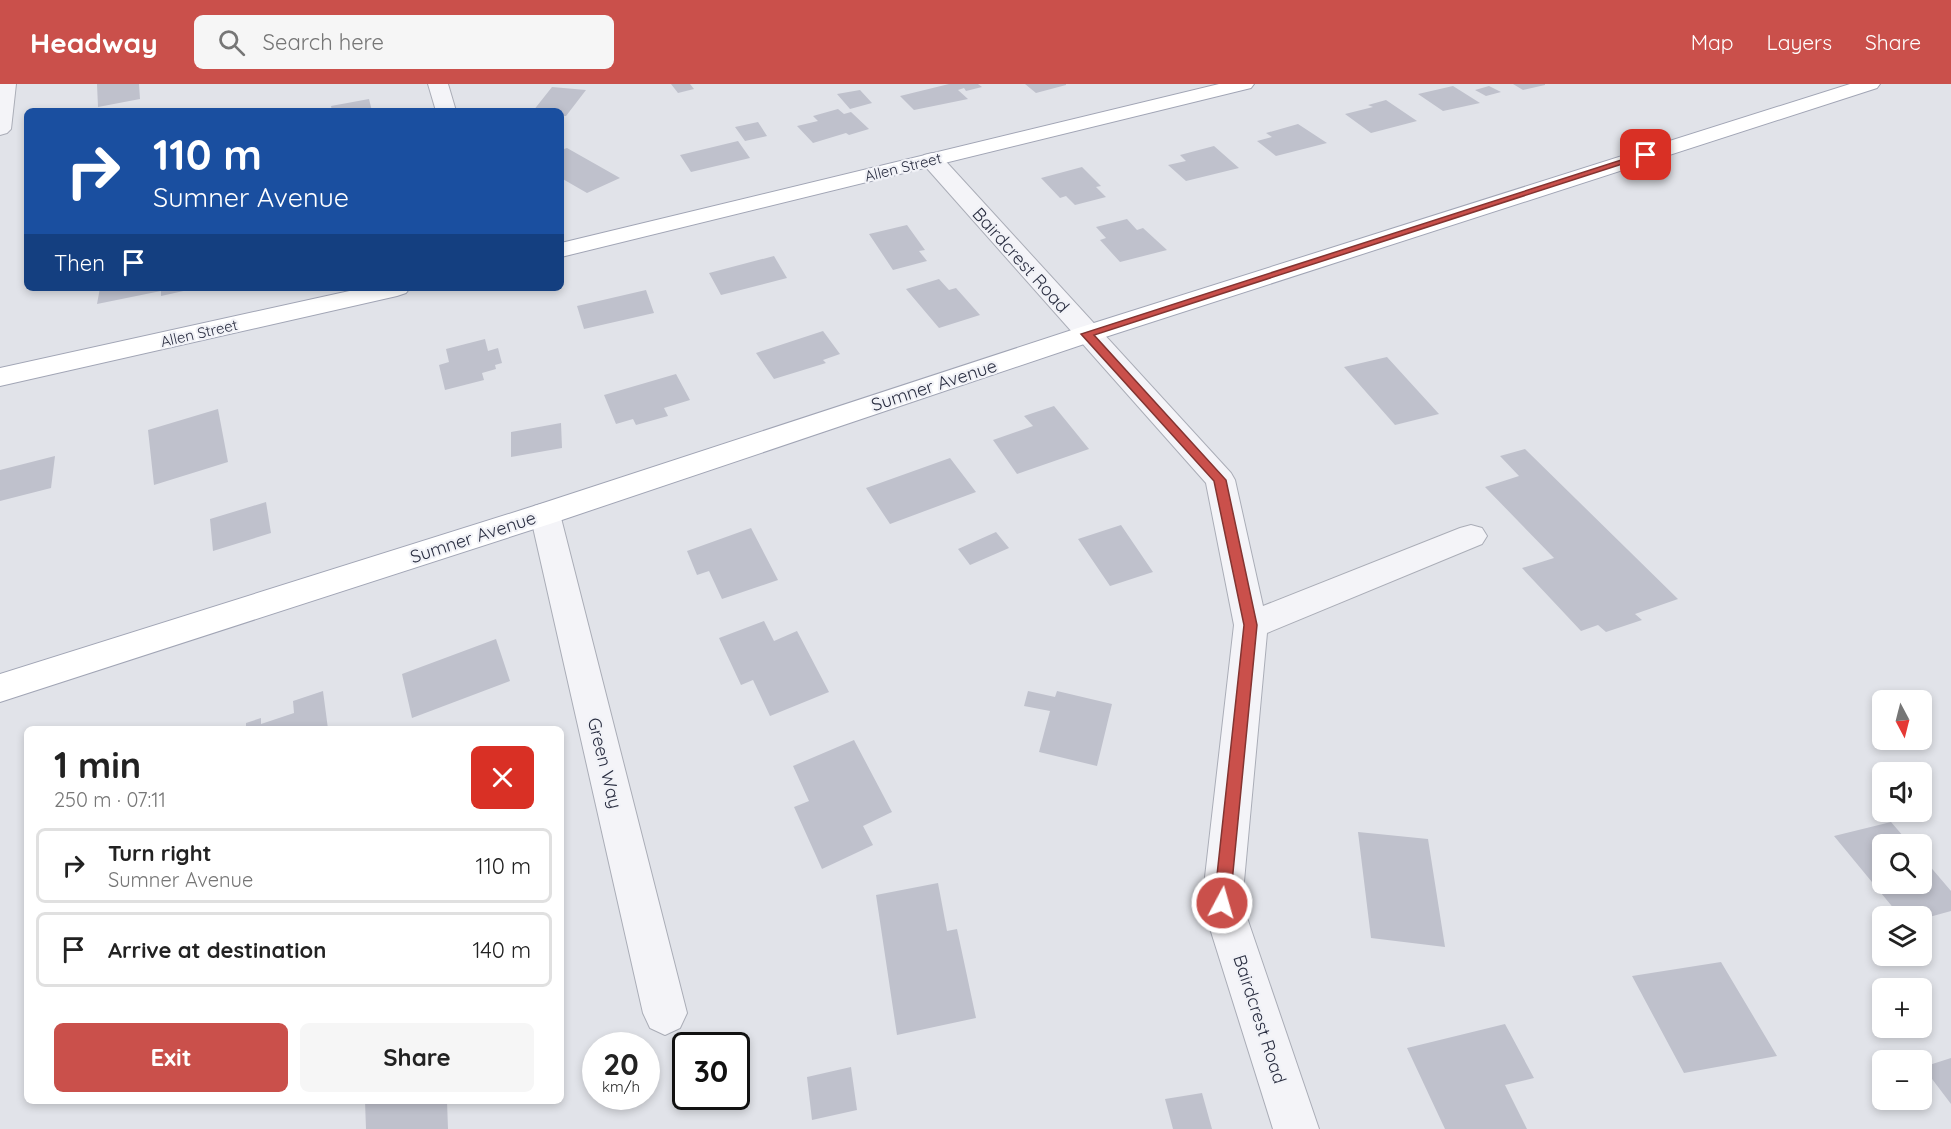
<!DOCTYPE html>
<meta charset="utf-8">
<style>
:root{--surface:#fff;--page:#f6f6f6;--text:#222;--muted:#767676;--line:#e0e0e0;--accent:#ca504b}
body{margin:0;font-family:Quicksand,sans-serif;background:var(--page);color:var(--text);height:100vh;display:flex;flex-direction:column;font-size:22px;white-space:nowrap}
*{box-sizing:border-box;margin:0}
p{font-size:20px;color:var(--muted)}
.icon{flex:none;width:33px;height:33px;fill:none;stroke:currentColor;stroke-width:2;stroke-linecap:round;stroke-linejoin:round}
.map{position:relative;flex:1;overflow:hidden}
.details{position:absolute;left:24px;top:642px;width:540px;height:378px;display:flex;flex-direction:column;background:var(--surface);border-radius:9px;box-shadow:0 3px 9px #0003}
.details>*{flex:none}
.top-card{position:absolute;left:24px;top:24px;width:540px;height:183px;border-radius:9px;box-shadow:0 3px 9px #0003;background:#1a4fa0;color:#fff;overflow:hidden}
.needle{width:39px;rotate:173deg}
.controls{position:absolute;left:1872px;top:606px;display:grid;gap:12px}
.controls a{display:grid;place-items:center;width:60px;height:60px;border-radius:9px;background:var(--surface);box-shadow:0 3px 9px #0003;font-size:30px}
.speed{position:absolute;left:582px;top:948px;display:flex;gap:12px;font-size:30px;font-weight:700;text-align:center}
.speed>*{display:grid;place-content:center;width:78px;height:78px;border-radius:50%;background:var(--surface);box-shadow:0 3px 9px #0003;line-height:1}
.speed small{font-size:15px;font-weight:400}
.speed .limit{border:3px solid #111;border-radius:9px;background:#fff;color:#111}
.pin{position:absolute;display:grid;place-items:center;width:51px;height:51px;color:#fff;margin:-26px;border-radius:12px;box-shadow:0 3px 9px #0006}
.me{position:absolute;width:66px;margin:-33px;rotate:6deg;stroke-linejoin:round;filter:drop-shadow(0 0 4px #0008)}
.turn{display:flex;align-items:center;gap:21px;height:126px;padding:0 30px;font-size:27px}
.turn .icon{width:78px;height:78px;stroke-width:2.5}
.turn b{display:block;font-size:42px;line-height:51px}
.then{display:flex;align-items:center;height:57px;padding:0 30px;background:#0003;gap:12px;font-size:22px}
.round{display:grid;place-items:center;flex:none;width:63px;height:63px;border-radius:9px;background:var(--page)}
.head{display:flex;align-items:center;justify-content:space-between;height:102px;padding:0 30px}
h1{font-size:36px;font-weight:700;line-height:45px}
.primary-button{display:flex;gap:12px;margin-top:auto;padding:12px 30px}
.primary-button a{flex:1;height:69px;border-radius:9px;background:var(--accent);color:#fff;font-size:24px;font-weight:700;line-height:69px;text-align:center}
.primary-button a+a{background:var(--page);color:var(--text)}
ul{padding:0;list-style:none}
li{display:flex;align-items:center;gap:18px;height:75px;margin:0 12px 9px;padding:0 18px;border:3px solid var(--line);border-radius:9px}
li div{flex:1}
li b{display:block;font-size:22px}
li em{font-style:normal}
header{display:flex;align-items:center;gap:36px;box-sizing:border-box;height:84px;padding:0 30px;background:var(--accent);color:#fff}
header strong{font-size:28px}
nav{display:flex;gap:33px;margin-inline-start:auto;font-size:21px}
.search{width:420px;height:54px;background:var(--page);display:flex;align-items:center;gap:15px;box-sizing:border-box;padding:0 21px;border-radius:9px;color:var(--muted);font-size:22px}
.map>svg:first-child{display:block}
.building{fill:#bfc1cc}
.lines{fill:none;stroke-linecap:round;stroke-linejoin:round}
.street-casing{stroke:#aaadb7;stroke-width:2}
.primary-casing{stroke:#a1a5b5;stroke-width:2}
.street{fill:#f4f4f8;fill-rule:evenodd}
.primary{fill:#fff;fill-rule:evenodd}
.route{fill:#ca504b;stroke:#833431;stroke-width:1.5}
.labels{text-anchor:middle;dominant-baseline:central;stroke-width:4.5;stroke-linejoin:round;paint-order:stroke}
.far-street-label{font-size:15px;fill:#2a2e41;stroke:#f1f2f7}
.street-label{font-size:18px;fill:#2a2e41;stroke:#f1f2f7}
</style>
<header>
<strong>Headway</strong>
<div class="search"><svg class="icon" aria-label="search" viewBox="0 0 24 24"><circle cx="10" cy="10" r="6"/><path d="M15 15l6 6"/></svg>Search here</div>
<nav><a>Map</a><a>Layers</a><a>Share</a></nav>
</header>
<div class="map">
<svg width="1951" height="1045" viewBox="0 0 1951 1045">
<rect width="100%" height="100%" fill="#e1e3e9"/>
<!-- building -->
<path class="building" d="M97,0H139L140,15L98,23Z
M671,0H690L694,5L678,9Z
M949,0H978L982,3L966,7L964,4L958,6L968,15L914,26L900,12Z
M1025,0H1066V1L1036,9Z
M1513,0H1545V1L1523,6Z
M1453,2L1480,19L1443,27L1418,10Z
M1489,2L1501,8L1486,12L1475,6Z
M552,3L586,6L566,32H561V27H533Z
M860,6L872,19L850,25L837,10Z
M369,15L372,27H332L331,22Z
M1386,16L1417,37L1371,49L1345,30L1373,23L1368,21Z
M838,25L844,30L851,28L869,45L849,51L846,49L813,59L797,42L818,37L813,32Z
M758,38L767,52L745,57L735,43Z
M1298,40L1327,59L1276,72L1257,57L1272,53L1266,49Z
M738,57L750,74L691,88L680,71Z
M1214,62L1239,84L1186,97L1168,81L1186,77L1180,71Z
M567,64L620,94L587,109L561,94V66Z
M1082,83L1101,102L1096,103L1106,113L1075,121L1066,112L1060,114L1041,94Z
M1127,135L1137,146L1143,144L1167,166L1120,178L1100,156L1106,154L1096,143Z
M907,141L925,166L919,167L927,177L893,186L869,150Z
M774,172L787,194L721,211L709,189Z
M939,195L949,206L956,204L980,231L939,244L906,205Z
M100,204H188V206L161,212V207L97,220Z
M646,206L654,229L584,245L577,222Z
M823,247L840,270L823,276L826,279L774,295L756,269Z
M485,255L488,267L498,264L502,279L495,281L496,285L482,289L484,296L445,306L439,281L449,278L446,265Z
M1387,273L1439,330L1395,341L1344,283Z
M676,290L690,316L664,324L668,332L636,341L633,335L616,340L604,311Z
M1054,322L1089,365L1017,390L993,356L1033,342L1024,332Z
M218,325L228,378L154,401L148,346Z
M561,339L562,364L511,373V348Z
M1525,365L1678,515L1635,530L1642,536L1606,548L1598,541L1581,547L1522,484L1554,474L1485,403L1519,392L1500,372Z
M55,372L51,404L0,417V386Z
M950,374L976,408L890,440L866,404Z
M266,418L271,449L213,467L210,435Z
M1121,441L1153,488L1110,502L1078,455Z
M751,444L778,496L722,515L709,487L697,491L687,467Z
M996,448L1009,464L970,481L958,465Z
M764,537L774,557L797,547L829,608L770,632L753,596L741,601L719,554Z
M496,555L510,597L412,634L402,590Z
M323,607L328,645H246V639L261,634V640L294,629L293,617Z
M1028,607L1055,613L1057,607L1112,620L1097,682L1039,668L1050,627L1024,622Z
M854,656L892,728L863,742L873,761L822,785L794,723L809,717L793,682Z
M1891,738L1910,760H1882V800H1922V773L1951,807V827L1922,835V832H1900L1834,752Z
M1358,748L1428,755L1445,863L1371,854Z
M938,799L947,847L957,845L976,934L897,951L876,811Z
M1721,878L1777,972L1684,989L1632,892Z
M1505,940L1534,994L1505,1001L1527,1045H1445L1407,964Z
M1951,974V1020L1923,983Z
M851,983L857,1026L812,1036L807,993Z
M1202,1009L1212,1045H1173L1165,1015Z
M365,1017H447L448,1045H366Z"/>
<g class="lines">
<!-- street casing -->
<g class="street-casing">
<path id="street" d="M0,0H16L11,45L7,49L0,51Z
M428,0H448L456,27H436Z
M932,69L940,71L1231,389L1235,396L1263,522L1460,444L1471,441L1482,444L1487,452L1482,460L1267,549L1242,819L1319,1045H1273L1202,819L1234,541L1206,399L924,81L921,76L924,71Z
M545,419L556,422L560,430L687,929L680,944L665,951L650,944L643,929L530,430L534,422Z"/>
</g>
<!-- primary casing -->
<g class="primary-casing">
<path id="primary" d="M1219,0H1254L1251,4L561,173V159Z
M1850,0H1880L1877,4L1096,256L556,438L0,618V590L534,422L1078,244Z
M363,204H410L406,209L397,212L0,302V284Z"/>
</g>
<!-- street -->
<use href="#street" class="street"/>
<!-- primary -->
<use href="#primary" class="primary"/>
</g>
<!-- route -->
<path class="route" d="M1643,69L1650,71L1094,251L1226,396L1257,541L1230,819L1228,824L1222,827L1216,824L1214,819L1244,541L1214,397L1081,250Z"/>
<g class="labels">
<!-- far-street labels -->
<g class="far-street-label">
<text transform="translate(903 83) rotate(-14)">Allen Street</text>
<text transform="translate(199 249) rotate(-13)">Allen Street</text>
</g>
<!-- street labels -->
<g class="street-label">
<text transform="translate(1021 176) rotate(48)">Bairdcrest Road</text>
<text transform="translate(934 301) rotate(-18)">Sumner Avenue</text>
<text transform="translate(473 453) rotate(-18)">Sumner Avenue</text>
<text transform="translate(605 679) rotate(76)">Green Way</text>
<text transform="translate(1260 935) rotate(72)">Bairdcrest Road</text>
</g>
</g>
</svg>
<div class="controls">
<a><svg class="needle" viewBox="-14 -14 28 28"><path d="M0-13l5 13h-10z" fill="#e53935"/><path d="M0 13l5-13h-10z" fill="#767676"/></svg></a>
<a><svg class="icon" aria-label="sound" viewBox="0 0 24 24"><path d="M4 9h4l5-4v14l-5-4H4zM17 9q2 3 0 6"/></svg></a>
<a><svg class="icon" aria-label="search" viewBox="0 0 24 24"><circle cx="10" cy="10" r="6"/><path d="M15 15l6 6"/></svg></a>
<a><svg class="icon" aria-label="layers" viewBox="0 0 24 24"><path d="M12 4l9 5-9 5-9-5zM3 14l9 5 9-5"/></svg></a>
<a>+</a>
<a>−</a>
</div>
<div class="speed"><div>20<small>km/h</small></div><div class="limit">30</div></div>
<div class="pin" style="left:1646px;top:71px;background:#d93025"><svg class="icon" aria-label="arrive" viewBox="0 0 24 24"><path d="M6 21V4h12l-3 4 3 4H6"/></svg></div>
<svg class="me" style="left:1222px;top:819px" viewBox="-20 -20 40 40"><circle r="17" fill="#ca504b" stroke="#fff" stroke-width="3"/><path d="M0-11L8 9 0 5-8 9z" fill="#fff"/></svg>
<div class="top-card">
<div class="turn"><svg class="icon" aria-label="right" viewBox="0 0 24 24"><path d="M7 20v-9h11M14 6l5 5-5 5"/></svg><div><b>110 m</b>Sumner Avenue</div></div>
<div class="then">Then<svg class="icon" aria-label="arrive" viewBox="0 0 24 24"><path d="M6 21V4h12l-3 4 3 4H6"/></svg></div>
</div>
<section class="details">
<div class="head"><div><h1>1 min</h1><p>250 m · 07:11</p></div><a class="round" style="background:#d93025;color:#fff"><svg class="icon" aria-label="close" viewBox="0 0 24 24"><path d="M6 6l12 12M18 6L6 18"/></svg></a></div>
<ul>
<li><svg class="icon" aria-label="right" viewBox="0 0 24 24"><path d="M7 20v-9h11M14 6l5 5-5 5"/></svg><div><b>Turn right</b><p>Sumner Avenue</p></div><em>110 m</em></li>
<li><svg class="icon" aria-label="arrive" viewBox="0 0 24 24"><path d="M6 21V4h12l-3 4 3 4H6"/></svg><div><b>Arrive at destination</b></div><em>140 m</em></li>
</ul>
<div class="primary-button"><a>Exit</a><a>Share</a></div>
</section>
</div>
